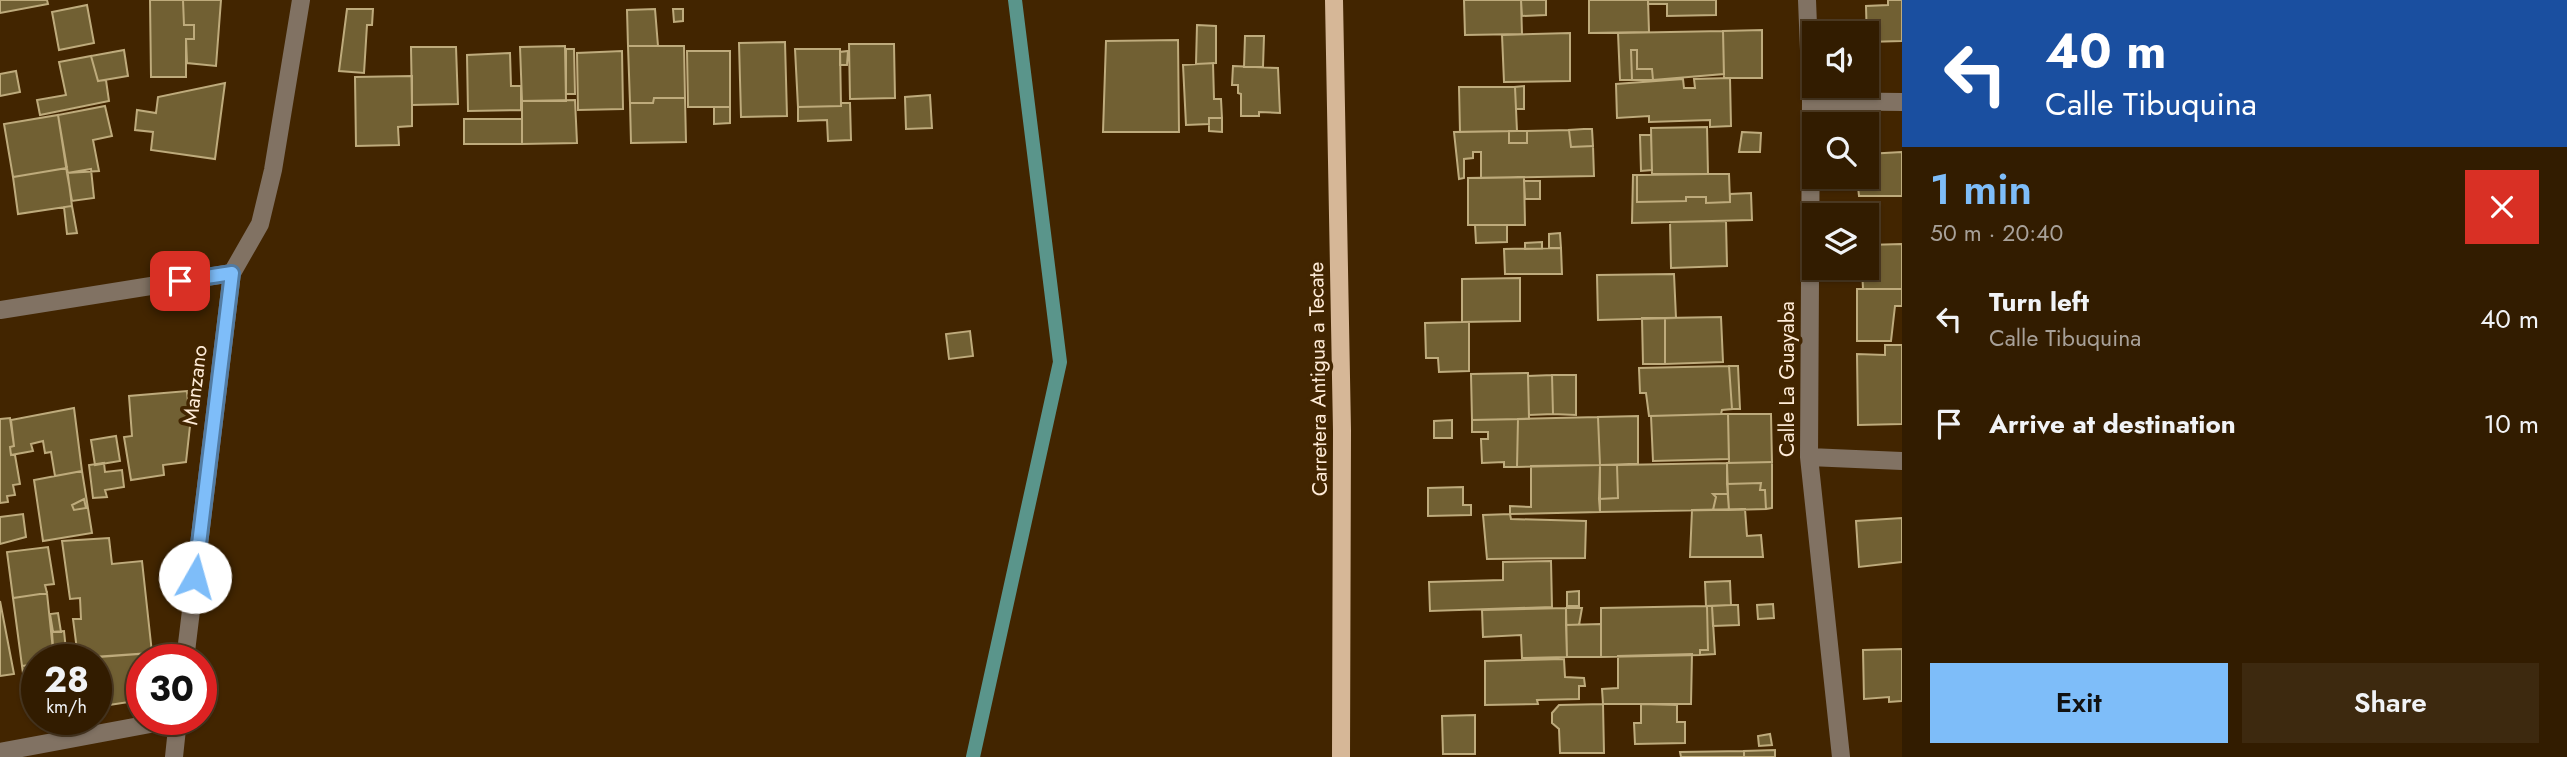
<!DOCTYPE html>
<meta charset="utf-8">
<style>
:root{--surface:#321c00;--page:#3d290f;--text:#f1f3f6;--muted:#a8a199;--line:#4d3a22;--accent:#7ebdf9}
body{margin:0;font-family:Jost,sans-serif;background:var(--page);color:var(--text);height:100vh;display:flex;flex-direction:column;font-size:26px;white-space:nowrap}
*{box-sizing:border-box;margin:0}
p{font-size:23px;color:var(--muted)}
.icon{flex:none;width:38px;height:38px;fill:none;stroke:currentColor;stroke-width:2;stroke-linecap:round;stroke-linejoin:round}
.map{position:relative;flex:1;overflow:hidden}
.side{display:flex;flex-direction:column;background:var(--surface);width:665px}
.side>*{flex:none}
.top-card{background:#1a4fa0;color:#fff;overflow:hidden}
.buttons{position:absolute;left:1802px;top:21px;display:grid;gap:14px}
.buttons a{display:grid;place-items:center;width:77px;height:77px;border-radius:0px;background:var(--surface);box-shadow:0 2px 5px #0004,0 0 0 2px var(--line);font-size:35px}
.speed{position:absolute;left:21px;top:644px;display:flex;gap:14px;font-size:35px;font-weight:700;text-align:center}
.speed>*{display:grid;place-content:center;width:91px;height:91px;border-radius:50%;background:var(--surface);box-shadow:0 2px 5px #0004,0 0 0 2px var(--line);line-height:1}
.speed small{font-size:18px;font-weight:400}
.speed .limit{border:10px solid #d22;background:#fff;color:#111}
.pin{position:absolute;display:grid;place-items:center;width:60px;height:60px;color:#fff;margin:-30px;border-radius:14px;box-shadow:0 4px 10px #0006}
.me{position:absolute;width:77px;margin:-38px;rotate:7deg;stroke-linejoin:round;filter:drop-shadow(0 0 5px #0008)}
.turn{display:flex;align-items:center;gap:24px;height:147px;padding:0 28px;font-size:32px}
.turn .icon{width:91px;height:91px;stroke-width:2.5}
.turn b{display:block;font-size:49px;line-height:60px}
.round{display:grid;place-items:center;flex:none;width:74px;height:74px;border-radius:0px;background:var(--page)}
.head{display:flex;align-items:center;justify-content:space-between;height:119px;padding:0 28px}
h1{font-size:42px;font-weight:600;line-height:52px;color:var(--accent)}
.primary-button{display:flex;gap:14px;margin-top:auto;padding:14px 28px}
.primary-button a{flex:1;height:80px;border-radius:0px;background:var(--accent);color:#111;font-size:28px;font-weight:600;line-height:80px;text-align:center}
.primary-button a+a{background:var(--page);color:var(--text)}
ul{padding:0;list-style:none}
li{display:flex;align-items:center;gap:21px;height:105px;padding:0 28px}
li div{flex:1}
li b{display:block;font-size:26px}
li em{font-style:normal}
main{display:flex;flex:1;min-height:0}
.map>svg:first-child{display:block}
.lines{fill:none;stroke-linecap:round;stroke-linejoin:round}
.stream{stroke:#5a958b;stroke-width:14}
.building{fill:#716033;stroke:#beab7c;stroke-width:2;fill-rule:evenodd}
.minor{stroke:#817263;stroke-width:18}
.major{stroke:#d6b797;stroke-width:18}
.route-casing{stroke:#527ba2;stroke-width:18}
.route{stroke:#7ebdf9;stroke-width:12}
.labels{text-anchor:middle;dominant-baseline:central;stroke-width:7;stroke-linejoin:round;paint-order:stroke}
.street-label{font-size:21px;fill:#feebd7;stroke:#422500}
</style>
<main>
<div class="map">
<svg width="1902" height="757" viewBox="0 0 1902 757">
<rect width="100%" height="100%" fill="#422500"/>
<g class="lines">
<!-- stream -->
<path class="stream" d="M973,757L1060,362L1015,0"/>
</g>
<!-- building -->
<path class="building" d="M0,0H47L48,4L0,13Z
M150,0H183L184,25H194V39H186V77H151Z
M183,0H221L216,66L187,63L186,39H194V25H184Z
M1464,0H1521L1522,34L1465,35Z
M1521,0H1546V15L1522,16Z
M1589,0H1648L1649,32L1589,33Z
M1648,0H1716V15L1667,16V4H1648Z
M1888,0H1902V41L1867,42L1866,6L1888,5Z
M87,5L94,43L59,50L52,12Z
M347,9H373L372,25H367L364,73L339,71Z
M655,9L658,46H628L627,10Z
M673,9H683V21L674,22Z
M1197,25L1216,26V63L1196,64Z
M1762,30V78H1724L1723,31Z
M1723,31L1724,74L1653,80L1652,69H1637V50H1631L1632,80H1620L1618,33Z
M1570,33V81L1504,82L1502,35Z
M1245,36H1264L1263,67H1244Z
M1178,40L1179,132H1103L1106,41Z
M785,42L787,116L741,117L739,43Z
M849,44H894L895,98L850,99Z
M565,46L566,101H522L520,47Z
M628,46H684L685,98H654L653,103H630Z
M411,47H456L458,104L412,105Z
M566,49H574L575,94H566Z
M795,49H840L841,106L798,107Z
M124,50L128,76L98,81L91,56Z
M1631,50H1637V69H1652L1653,80H1632Z
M622,51L623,109L578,110L577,53Z
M687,51H730V107H688Z
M848,51L847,65H840V52Z
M510,53L511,86H521V110L468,111L467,55Z
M91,56L98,81L106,80L109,101L40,115L37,100L66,95L59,62Z
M1213,63L1214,99H1221L1222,118H1209V124L1186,125L1183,65Z
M1233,66L1278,68L1280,113L1259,112V116H1241V94L1238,93V85H1232Z
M16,71L20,92L0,96V74Z
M412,76V126L398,127L399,145L356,146L355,77Z
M1730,78L1731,126L1710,127V120L1649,122V116L1617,118L1616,84L1683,79L1684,88H1695L1694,79Z
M225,83L215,159L151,150L153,132L135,130L137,110L156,113L158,97Z
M1524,86V109H1516L1515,87Z
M1459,87H1515L1517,131L1460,132Z
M930,95L932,128L906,129L905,97Z
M654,98H685L686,142L631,143L630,103H653Z
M575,100L577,143L522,144V101Z
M841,103H850L851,140L828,141L827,120L798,121V107L841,106Z
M105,106L112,136L93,140L99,171L67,173L58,115Z
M714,107H730V123L714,124Z
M58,115L67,168L13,177L4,124Z
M1209,118H1222V132L1209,131Z
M464,119H522V144H464Z
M1707,127L1708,174H1652L1651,128Z
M1584,129H1592L1593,146L1571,147L1569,130Z
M1569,130L1571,147L1593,146L1594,176L1481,178V152H1473V158L1464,159V178L1459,179L1454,132L1509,131V143H1527V131Z
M1509,131H1527V143H1509Z
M1742,132L1761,133L1760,152H1739Z
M1640,135H1651L1652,170L1641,171Z
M1902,152V196H1859L1857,177H1867V154Z
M67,168L72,206L18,214L13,177Z
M91,169L94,198L72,201L67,173Z
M1708,174H1729L1730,202L1706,203V197H1686V201L1637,202V175Z
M1633,175H1637V202L1686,201V197H1706V203L1730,202V194L1751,193L1752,220L1632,223Z
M1524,177L1525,225H1468V178Z
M1524,181H1540V199H1525Z
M72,206L77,233L67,234L64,207Z
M1726,221L1727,266L1671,268L1670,222Z
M1475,225H1507V242L1476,243Z
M1560,233L1561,248H1549V234Z
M1542,242V249H1525V243Z
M1902,244V289H1863L1862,268H1867V245Z
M1561,248L1562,274H1505L1504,249Z
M1674,274L1676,318L1598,320L1597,275Z
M1520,278V321L1462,322V279Z
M1857,289H1902V306H1895L1891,341H1857Z
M1721,317L1723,362L1665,364V318Z
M1642,318H1665V364H1643Z
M1462,322H1469V371L1439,372L1438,358H1426L1425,323Z
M970,331L973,356L949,359L946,334Z
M1885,345H1902V424L1858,425L1857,354L1885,355Z
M1729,366H1738L1740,409H1732Z
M1729,366L1732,409L1722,410L1721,414L1649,416L1646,393H1640L1639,368Z
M1528,373L1529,419L1472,420L1471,374Z
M1552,375H1576V415L1553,414Z
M1552,375L1553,414L1529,415L1528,376Z
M187,391L190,426L186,462L163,465L164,475L131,480L124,437L132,436L129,396Z
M74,408L82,471L55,476L51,452L45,453L43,441L31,444L33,451L11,455L10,447L14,446L11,420Z
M1721,414H1728L1729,459L1653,461L1651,416Z
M1728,414H1771L1772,462L1729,463Z
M1638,416V464L1600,465L1598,417Z
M1598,417L1600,465L1517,467L1518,419Z
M10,418L14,446L10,447L11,455H15L20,484L13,485L15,495L7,496L8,502L0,503V419Z
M1518,419L1517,467H1504V462L1482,463L1481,439H1488V432H1472V420Z
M1452,420V438H1434V421Z
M116,436L120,461L95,465L91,440Z
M1772,462V508L1766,509L1765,490H1760L1761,483L1727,484V463Z
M104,463L105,472L122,470L124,487L105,490L107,497L93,498L89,465Z
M1727,463L1728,494H1713L1716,497L1713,510L1600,512L1599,499L1618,498L1617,465Z
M1600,465H1617L1618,498L1599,499Z
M1600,465V512L1510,514V506L1531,507V466Z
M82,471L92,533L43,541L34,480ZM84,499L86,508L74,510L72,505Z
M1761,483L1760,490H1765L1766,509L1729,510L1727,484Z
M1463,487V505H1471V515L1428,516V488Z
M1713,494H1728L1729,510H1713L1716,497Z
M84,499L86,508L74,510L72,505Z
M1745,509L1747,536L1761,535L1763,557H1690L1692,510Z
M23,514L26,537L0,544V517Z
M1510,514L1511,519L1586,521L1585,558L1487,559L1483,515Z
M1902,518V562L1859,567L1856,521Z
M109,538L112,564L142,561L152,653L86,658L85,650H77L73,619H81L80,598L70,599L62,541Z
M48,547L54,584L45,585L47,593L13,598L7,552Z
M1551,561L1552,607L1430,611L1429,582L1503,580V562Z
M1730,581L1731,605L1706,606L1705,582Z
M1579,591V606H1567V592Z
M47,593L54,660H37V664L22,666L13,598Z
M0,601L14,674L0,676Z
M1773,604L1774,618L1758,619L1757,605Z
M1731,605H1738L1739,625L1713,626L1712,606Z
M1707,606H1712L1715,654L1700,655V650H1708Z
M1707,606L1708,650H1700V655L1601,657V608Z
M1566,608H1582L1579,625H1566Z
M1566,608L1567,657L1522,658L1521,635L1483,637L1482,610Z
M58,613L61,632H53L50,614Z
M1601,624V657H1567L1566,625Z
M64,631L67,660H54L52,632Z
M1902,649V701L1889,702V697L1864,699L1863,650Z
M164,652L163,660H142V700L96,707V660L78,658Z
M1692,654L1691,704H1603L1602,689L1618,688V656Z
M1564,659L1565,677L1584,678L1585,686H1579V699L1537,700L1538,704L1485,705V661Z
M37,664V678L24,680L22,666Z
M1603,704L1604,753H1560L1559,729L1552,723V713L1559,705Z
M1641,704L1677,705V722H1685V743L1635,744L1634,723H1641Z
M1475,715V754H1443L1442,716Z
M1770,734L1772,745L1759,746L1758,736Z
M1775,750V757H1744V751Z
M1744,751V757H1681L1680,752Z"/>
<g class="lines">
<!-- minor -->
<path class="minor" d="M1807,0L1811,101L1809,457L1841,757
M1811,101L1902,102
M0,310L232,273
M1809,457L1902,461
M185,660L232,273L260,224L273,170L301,0
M0,752L177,719
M174,757L178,719"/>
<!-- major -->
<path class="major" d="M1334,0L1342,431L1341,757"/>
</g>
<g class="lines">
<!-- route casing -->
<g class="route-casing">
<path id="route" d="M180,281L232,273L195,577"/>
</g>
<!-- route -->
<use href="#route" class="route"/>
</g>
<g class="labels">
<!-- street labels -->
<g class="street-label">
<text transform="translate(1318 379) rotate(-91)">Carretera Antigua a Tecate</text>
<text transform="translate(1787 379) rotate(-90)">Calle La Guayaba</text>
<text transform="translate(195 385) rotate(-83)">Manzano</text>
</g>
</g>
</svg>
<div class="buttons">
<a><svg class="icon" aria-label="sound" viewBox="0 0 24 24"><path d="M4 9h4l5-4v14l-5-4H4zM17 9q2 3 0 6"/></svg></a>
<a><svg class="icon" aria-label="search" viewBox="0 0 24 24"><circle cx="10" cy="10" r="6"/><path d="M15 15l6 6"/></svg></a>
<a><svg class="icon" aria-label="layers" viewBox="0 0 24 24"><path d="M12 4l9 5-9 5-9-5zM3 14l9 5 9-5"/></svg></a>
</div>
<div class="speed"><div>28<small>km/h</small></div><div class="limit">30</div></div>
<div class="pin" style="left:180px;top:281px;background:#d93025"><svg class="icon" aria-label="arrive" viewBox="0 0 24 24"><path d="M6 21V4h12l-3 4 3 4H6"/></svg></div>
<svg class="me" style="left:195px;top:577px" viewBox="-20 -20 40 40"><circle r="19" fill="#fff"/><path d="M0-13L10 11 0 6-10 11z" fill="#7ebdf9"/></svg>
</div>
<section class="side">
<div class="top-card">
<div class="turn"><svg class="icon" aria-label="left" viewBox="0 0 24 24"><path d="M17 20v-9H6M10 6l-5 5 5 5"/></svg><div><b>40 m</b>Calle Tibuquina</div></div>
</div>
<div class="head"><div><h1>1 min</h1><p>50 m · 20:40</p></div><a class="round" style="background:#d93025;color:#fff"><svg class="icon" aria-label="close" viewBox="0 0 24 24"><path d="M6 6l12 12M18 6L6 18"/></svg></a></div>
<ul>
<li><svg class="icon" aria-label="left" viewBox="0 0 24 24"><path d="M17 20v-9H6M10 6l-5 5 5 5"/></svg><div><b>Turn left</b><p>Calle Tibuquina</p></div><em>40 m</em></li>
<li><svg class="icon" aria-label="arrive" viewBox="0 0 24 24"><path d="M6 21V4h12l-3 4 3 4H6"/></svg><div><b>Arrive at destination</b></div><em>10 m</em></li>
</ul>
<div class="primary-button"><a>Exit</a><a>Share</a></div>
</section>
</main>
